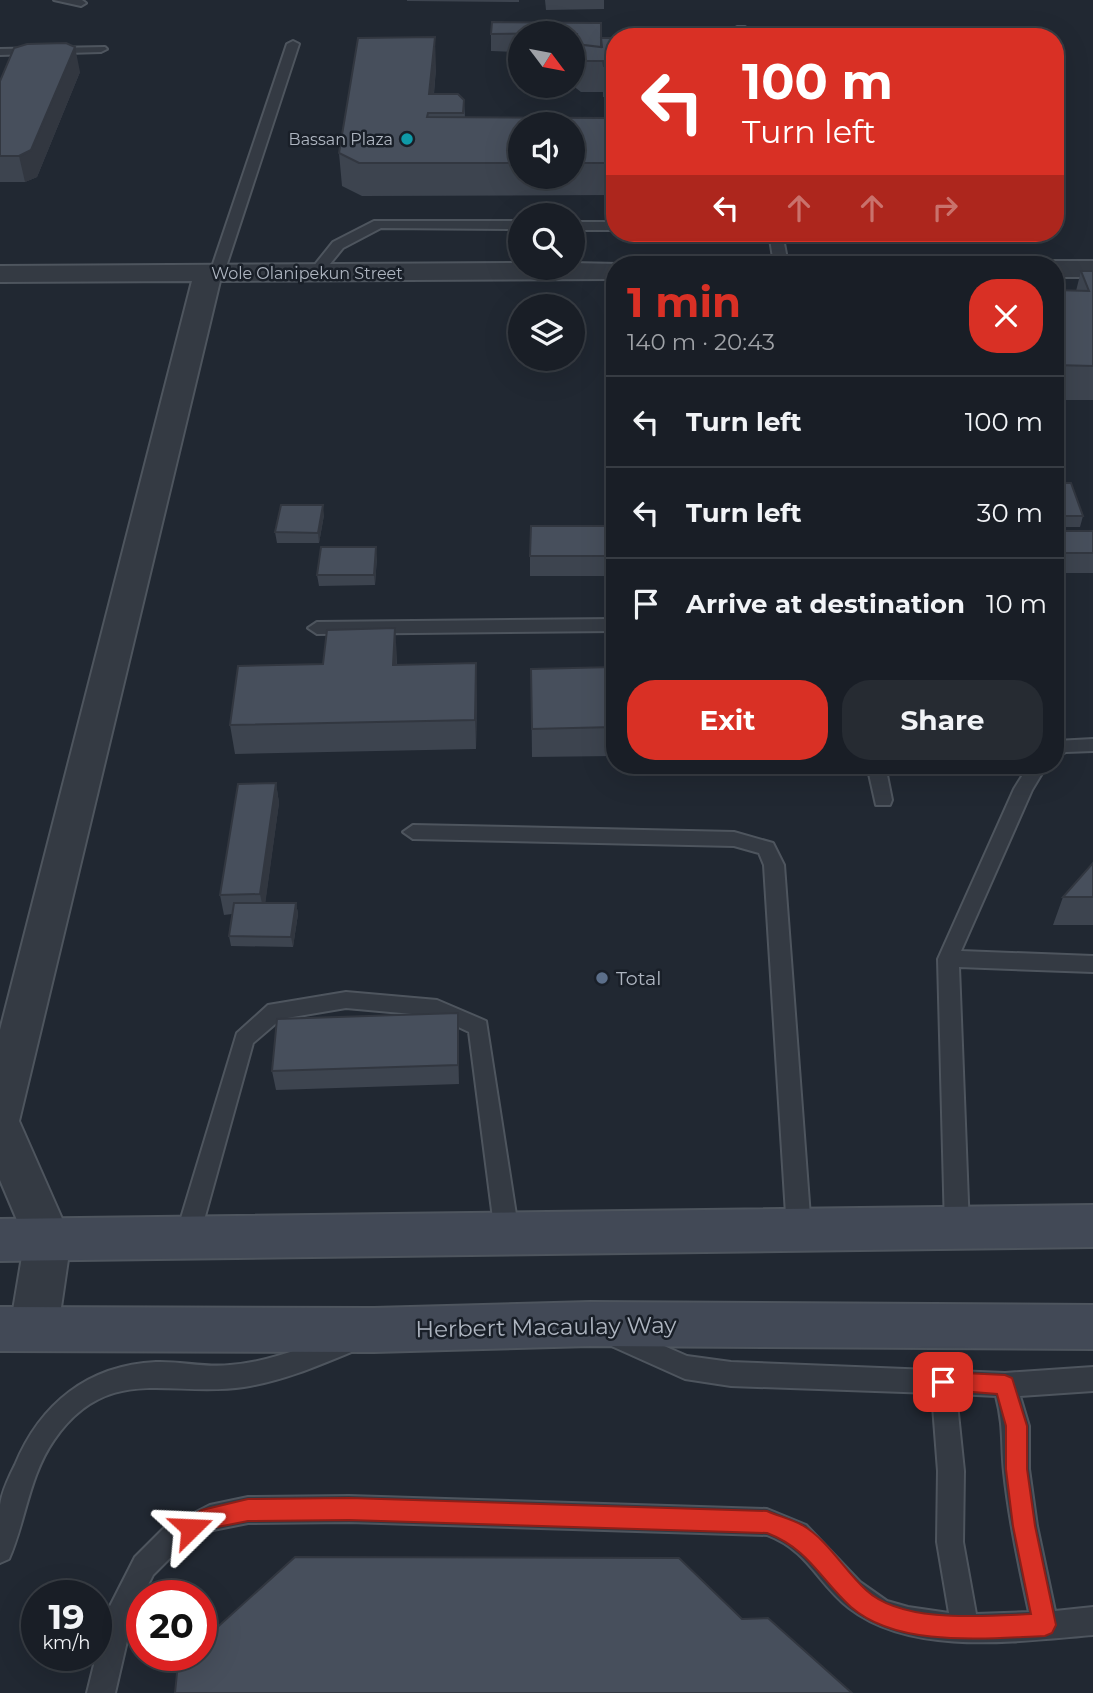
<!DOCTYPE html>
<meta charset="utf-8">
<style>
:root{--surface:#191e26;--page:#262b32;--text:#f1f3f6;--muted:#9fa2a7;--line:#373c43;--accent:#d93025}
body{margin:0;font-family:Montserrat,sans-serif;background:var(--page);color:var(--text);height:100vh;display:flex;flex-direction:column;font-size:26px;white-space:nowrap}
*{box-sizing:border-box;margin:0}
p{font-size:23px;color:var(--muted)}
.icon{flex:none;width:38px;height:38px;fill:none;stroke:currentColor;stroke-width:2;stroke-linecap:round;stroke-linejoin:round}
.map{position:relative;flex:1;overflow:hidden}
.side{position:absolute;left:606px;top:256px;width:458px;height:518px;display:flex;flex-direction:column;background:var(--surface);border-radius:28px;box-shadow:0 7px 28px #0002,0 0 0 2px var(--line)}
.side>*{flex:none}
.banner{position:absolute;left:606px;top:28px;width:458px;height:214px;border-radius:28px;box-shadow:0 7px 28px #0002,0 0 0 2px var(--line);background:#d93025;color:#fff;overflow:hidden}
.needle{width:46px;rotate:122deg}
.buttons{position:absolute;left:508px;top:21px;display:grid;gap:14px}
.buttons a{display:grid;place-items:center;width:77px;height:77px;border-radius:50%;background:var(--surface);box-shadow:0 7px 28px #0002,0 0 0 2px var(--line);font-size:35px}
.speed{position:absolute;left:21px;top:1580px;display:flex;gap:14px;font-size:35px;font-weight:700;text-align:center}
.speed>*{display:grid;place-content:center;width:91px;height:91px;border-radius:50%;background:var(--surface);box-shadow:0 7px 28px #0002,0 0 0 2px var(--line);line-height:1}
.speed small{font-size:18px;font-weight:400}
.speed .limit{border:10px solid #d22;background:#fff;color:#111}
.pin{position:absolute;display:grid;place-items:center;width:60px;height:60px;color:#fff;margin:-30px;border-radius:14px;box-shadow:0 4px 10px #0006}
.me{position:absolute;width:77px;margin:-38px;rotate:69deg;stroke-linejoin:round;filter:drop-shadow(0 0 5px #0008)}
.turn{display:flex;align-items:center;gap:24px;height:147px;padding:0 21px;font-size:32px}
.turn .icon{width:91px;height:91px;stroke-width:2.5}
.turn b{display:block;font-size:49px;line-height:60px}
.lanes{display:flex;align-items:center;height:66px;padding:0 21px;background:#0003;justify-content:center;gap:35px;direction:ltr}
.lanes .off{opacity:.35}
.round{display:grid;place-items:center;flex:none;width:74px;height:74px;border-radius:28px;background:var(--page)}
.summary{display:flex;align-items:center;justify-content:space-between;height:119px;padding:0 21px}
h1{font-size:42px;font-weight:700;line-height:52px;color:var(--accent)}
.action{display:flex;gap:14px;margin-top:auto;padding:14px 21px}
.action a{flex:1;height:80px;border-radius:28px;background:var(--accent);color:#fff;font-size:28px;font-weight:700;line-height:80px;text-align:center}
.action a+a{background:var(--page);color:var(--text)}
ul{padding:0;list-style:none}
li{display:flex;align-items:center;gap:21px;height:91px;padding:0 21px;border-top:2px solid var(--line)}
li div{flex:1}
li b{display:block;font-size:26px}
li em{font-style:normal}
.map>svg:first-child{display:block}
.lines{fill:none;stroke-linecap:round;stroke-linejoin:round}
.service-casing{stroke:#4e555e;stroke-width:4}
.minor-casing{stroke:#4e555e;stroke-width:4}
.secondary-casing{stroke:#4e555e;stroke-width:4}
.service{fill:#343a43;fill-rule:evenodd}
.minor{fill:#343a43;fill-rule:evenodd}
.secondary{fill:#424956;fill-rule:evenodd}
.wall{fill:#3d444f;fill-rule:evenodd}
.shaded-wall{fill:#323740}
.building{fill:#474f5c;stroke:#323740;stroke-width:2}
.route{fill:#d93025;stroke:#8d1f18;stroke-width:2}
.culture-dot{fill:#0f9aa8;stroke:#191f28;stroke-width:2.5}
.service-dot{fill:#5c6f8a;stroke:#191f28;stroke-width:2.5}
.labels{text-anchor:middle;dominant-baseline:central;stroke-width:5;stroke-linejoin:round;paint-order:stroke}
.far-poi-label{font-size:16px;fill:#aeb5c0;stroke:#191f28;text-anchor:end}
.far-street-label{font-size:16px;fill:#aeb5c0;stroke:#191f28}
.poi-label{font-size:19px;fill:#aeb5c0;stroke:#191f28;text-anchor:start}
.near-street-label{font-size:23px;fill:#aeb5c0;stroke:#191f28}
</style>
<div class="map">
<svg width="1093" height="1693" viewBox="0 0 1093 1693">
<rect width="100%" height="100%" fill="#212832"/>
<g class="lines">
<!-- service casing -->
<g class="service-casing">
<path id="service" d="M54,0H82L86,3L81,6Z
M737,27H745L748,37H736Z
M293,41L299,44L224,273L212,276L210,273L287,44Z
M105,47L107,49L101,52L0,55V49Z
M374,221H520V229L381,228L343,248L321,275H311L309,272L333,242Z
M572,222H614V230H572Z
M769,233H782L788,264H774Z
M614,619V631L317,634L308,628L317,622Z
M1093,739V751L1066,752L1055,757L1056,741Z
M867,765H885L892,800L890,805H876Z
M1029,765H1047L1032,790L961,951L1093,956V972L959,967L969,1228L965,1235L957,1238L949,1235L945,1228L938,959L1014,789Z
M413,825L734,832L773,843L784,865L811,1230L807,1237L799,1240L791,1237L787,1230L764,865L759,853L734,846L413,839L403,832Z
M346,992L437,1000L486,1021L519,1234L515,1241L507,1244L499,1241L495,1234L469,1032L435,1016L346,1008L281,1019L253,1043L199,1238L195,1245L187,1248L179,1245L175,1238L237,1033L268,1005Z
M616,1325L687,1356L731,1362L1005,1373L1093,1367V1391L1020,1396L1029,1426V1469L1037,1526L1055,1611L1093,1607V1635C1019,1641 912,1657 849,1608C817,1583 809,1551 767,1535L349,1522L248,1523L213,1530L181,1547L153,1575L133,1615L115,1693H87L107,1612L135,1557L163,1529L210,1505L248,1497L349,1496L767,1509L806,1525L860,1582L887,1601L908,1607L949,1613L937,1542L938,1471L932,1393L731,1386L685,1379L607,1344L604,1336L607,1328ZM956,1394L996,1396C1004,1427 1001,1443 1004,1472C1009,1519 1019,1566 1029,1612L976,1614L963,1542L964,1471Z
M347,1331L356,1334L359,1342L356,1350C320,1365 283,1381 244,1387C170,1398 108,1362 54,1440C29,1476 26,1520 9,1559L0,1563C0,1544 0,1523 0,1505C2,1491 9,1477 15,1465C40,1404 88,1365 156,1362C181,1361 205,1368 230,1365C271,1362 309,1345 347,1331Z"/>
</g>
<!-- minor casing -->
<g class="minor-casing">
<path id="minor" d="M1055,261H1093V277H1055V264H1045Z
M520,263V268H572V263L619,264H614V279L220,281L19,1121L71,1239L58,1328L51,1344L34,1350L17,1344L10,1328L25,1239L0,1180V1030L192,281L0,282V266Z"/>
</g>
<!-- secondary casing -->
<g class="secondary-casing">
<path id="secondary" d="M1093,1205V1247L0,1261V1219Z
M590,1302L1093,1305V1349L590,1346L374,1352L0,1351V1307L374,1308Z"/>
</g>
<!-- service -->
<use href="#service" class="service"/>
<!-- minor -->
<use href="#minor" class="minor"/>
<!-- secondary -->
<use href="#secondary" class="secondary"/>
</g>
<!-- wall -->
<path class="wall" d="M407,0H519V2L407,1Z
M545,0H604V9L546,10Z
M601,23V47L614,38V97H603V92H581L572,85V33H520V52L491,51V34Z
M436,68L434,94L464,100L465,117L614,118V195L362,196L342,186L339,153ZM520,124H572V177H520Z
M80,72L37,177L25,182H0V81Z
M1081,271H1093V400H1055V290L1076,291Z
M1055,483L1083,516L1080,527H1055Z
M324,515L319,543H277L275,532Z
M614,526V576H530V556Z
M1055,531H1093V573H1055Z
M377,557L375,585L319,586L317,575Z
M613,632H614V756L532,757L531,669L613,667Z
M397,657V665L477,692L476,749L235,754L230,725L323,664Z
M276,783L279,803L265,903H296L298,914L293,947L231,946L229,936L232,914L224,915L220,895Z
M1093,863V925H1053L1063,897Z
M458,1013L459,1033V1084L276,1090L272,1071Z"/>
<!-- shaded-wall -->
<path class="shaded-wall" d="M435,37L436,68L432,113L429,94Z
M75,47L80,72L37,177L25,182L19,156Z
M323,505L324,515L319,543L318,533Z
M376,547L377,557L375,585L374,575Z
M395,628L397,657L395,693L393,665Z
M476,663L477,692L476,749L475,720Z
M276,783L279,803L264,913L260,894Z
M296,903L298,914L293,947L291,937Z
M458,1013L459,1033V1084L458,1065Z"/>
<!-- building -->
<path class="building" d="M492,22L601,23V47L576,44L577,34H572V33L491,34Z
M885,31H922L924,37H887Z
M435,37L429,94H458L464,100L463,113H428L427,117L614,118V163H572V124H520V163H359L339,153L358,38Z
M601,38H614V66H604L603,61H581L572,54V44L602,47Z
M66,43L75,47L31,150L19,156H0V81L14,48L27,44Z
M1081,271H1093V366L1055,365V290L1089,291Z
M1055,483H1071L1083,516H1055Z
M281,505H323L318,533L275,532Z
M531,526H614V556H530Z
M1055,531H1093V553H1055Z
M321,547H376L374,575H317Z
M395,628L393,665L476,663L475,720L230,725L238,666L323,664L327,630Z
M614,667V727L532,729L531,669Z
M276,783L260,894L220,895L238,784Z
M1093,863V897H1063Z
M234,903H296L291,937L229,936Z
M458,1013V1065L272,1071L277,1019Z
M295,1557L679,1558L742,1619L768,1618L852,1693H175L178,1663L186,1656H201V1642Z"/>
<!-- route -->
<path class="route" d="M943,1372L1005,1375L1012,1378L1027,1426V1469L1035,1526L1056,1625L1052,1633L1045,1636C986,1638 898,1648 851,1607C820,1579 809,1549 767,1533L349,1520L248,1521L212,1528L191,1538L183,1535L180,1528L183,1520L202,1510L248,1499L349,1498L767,1511C778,1516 791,1519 802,1525C828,1540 844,1570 866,1590C902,1624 985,1616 1031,1614L1013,1526L1006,1469V1426L997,1394L936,1389L933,1382L936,1375Z"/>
<!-- markers -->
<circle class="culture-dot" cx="407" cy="139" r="7"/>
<circle class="service-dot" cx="602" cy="978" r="7"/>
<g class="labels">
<!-- far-poi labels -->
<g class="far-poi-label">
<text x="393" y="139">Bassan Plaza</text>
</g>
<!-- far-street labels -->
<g class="far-street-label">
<text x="307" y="273">Wole Olanipekun Street</text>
</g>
<!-- poi labels -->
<g class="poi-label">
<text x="616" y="978">Total</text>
</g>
<!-- near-street labels -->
<g class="near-street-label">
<text transform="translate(546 1327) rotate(-1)">Herbert Macaulay Way</text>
</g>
</g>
</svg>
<div class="buttons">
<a><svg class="needle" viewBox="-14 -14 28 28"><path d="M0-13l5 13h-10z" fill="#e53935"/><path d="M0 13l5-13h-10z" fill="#9fa2a7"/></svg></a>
<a><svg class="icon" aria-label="sound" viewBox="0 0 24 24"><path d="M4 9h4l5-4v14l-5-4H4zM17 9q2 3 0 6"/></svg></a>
<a><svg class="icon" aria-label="search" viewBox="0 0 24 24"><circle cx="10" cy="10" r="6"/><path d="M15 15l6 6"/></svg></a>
<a><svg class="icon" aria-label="layers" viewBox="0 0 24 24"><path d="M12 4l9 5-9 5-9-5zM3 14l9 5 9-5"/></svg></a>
</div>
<div class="speed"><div>19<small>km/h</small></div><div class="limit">20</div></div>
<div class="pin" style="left:943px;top:1382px;background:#d93025"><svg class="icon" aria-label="arrive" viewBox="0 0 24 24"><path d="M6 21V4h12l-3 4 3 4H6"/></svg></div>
<svg class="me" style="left:191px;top:1528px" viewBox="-20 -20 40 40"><path d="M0-17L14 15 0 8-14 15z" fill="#d93025" stroke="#fff" stroke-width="4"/></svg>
<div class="banner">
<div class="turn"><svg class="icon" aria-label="left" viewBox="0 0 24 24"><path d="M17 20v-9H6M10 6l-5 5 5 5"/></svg><div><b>100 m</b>Turn left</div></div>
<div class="lanes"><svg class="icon" aria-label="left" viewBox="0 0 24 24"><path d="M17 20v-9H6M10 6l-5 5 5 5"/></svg><svg class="icon off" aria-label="ahead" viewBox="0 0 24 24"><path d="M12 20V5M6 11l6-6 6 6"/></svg><svg class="icon off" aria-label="ahead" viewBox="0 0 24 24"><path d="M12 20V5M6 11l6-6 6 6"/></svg><svg class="icon off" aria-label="right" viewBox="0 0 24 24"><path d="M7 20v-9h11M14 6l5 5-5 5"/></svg></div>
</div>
<section class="side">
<div class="summary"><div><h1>1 min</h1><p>140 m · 20:43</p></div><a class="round" style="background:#d93025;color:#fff"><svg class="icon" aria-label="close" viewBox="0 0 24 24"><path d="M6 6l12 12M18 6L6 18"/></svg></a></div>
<ul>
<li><svg class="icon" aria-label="left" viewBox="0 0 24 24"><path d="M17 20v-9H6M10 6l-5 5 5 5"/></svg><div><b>Turn left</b></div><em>100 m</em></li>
<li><svg class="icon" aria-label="left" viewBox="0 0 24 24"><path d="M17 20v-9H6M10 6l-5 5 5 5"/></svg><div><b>Turn left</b></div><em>30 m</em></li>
<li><svg class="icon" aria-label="arrive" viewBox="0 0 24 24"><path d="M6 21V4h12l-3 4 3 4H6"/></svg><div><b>Arrive at destination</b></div><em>10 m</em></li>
</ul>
<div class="action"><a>Exit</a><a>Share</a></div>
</section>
</div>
